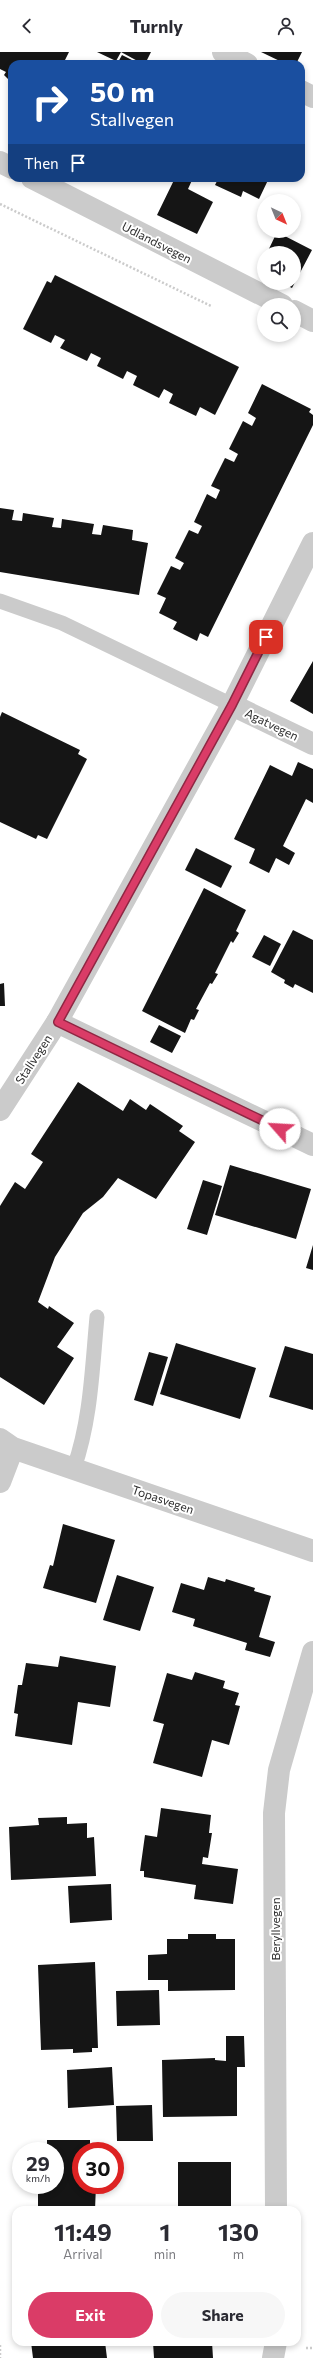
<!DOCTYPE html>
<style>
:root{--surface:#fff;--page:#f7f7f7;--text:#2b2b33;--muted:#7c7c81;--accent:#da3c67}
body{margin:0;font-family:Commissioner,sans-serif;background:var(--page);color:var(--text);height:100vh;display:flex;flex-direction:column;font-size:15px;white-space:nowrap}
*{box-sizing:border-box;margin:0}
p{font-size:13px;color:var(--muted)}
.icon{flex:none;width:22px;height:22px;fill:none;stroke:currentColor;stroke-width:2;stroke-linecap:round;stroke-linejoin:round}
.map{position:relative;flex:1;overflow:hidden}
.panel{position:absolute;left:12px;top:2154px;width:289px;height:140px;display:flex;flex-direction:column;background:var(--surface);border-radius:12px;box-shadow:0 2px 6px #0003}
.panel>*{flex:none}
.guide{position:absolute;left:8px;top:8px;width:297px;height:122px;border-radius:12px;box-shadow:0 2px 6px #0003;background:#1a4fa0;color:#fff;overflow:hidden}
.needle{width:26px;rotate:137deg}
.tools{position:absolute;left:257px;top:142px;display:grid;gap:8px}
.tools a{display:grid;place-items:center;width:44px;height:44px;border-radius:50%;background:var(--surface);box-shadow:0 2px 6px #0003;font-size:20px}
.speed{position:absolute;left:12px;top:2090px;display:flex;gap:8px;font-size:20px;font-weight:700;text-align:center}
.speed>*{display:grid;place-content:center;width:52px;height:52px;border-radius:50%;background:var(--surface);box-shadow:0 2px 6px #0003;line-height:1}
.speed small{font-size:10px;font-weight:400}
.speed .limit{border:6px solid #d22;background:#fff;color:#111}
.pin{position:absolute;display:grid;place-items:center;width:34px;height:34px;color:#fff;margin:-17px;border-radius:8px;box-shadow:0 2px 6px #0006}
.me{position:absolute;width:44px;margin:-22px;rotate:296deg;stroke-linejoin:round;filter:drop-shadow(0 0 3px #0008)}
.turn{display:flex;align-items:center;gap:14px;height:84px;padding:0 16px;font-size:18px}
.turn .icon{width:52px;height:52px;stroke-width:2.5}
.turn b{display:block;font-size:28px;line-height:34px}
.then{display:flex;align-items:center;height:38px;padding:0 16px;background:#0003;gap:8px;font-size:15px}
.eta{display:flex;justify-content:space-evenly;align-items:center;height:68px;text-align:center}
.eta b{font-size:24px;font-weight:700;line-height:28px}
.action{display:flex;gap:8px;margin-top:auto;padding:8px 16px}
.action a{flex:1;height:46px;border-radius:24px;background:var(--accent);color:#fff;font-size:16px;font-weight:700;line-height:46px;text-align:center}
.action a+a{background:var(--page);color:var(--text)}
header{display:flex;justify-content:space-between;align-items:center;height:52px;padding:0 16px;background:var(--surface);font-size:18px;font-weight:700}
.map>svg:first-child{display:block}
.building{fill:#151515}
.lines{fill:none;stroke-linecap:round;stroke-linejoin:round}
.path{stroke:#cbcbcb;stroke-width:2.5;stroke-dasharray:2 2;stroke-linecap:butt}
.service{stroke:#cbcbcb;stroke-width:15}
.minor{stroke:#cbcbcb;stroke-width:22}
.tertiary{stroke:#cbcbcb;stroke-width:22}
.route-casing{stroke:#8e2743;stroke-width:10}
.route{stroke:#da3c67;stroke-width:7}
.labels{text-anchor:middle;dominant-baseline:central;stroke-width:4;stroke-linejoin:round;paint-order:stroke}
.street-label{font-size:12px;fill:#2e2e2e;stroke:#fff}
</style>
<header><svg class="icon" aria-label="back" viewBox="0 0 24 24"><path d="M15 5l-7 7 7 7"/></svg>Turnly<svg class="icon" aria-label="person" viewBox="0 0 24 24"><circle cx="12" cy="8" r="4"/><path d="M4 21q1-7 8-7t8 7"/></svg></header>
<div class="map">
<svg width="313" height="2306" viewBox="0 0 313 2306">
<rect width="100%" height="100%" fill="#fff"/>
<!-- building -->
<path class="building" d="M0,0H69L63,12H12V31L4,23L6,20L0,17Z
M97,0H121L116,9Z
M121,0H151L147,8L155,12H143Z
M261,0H302L296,12H286Z
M122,3L140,12H117Z
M175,126H193L188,137L213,150L197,182L157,163Z
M215,126H269L259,147L243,139L241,145L215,133L218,127Z
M277,180L312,198L292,236L282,231H294V201H267Z
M264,206V222L258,219Z
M55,223L239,315L215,363L200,355L196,364L169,351L173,342L164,337L159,346L133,333L137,324L127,319L123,327L97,314L101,306L91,301L87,309L60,296L65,288L55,283L51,291L23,277L47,229L51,231Z
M262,332L311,357L309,360L313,363V373L208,585L200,581L197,589L173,577L177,570L159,561L166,546L157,542L171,514L180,518L184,511L175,506L189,478L198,482L202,474L194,470L207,442L216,447L220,438L211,434L225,406L234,410L238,402L229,397L243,369L252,374L256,366L248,361Z
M0,456L14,458L12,468L22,469L23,461L54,466L52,475L61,476L62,467L94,472L92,482L101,483L103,473L133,478L132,488L148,491L139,543L0,520Z
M313,609V662L290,649Z
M2,660L80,698L78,702L87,707L47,787L38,783L36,787L0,770V665Z
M298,710L313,717V751L306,747L283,794L295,801L289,813L276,806L269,821L249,811L255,797L234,787L270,713L292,724Z
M196,796L232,814L221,836L185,818Z
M204,836L246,858L236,879L239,881L233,891L231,889L215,921L218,922L212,932L210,931L196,957L199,958L194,968L191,967L185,981L142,959Z
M293,878L313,888V941L295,932L293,936L284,931L285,928L271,920Z
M264,883L281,892L270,914L252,905Z
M4,931L5,954H0V932Z
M159,973L181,984L172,1001L150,990Z
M78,1030L123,1059L130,1047L146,1058L150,1052L183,1074L179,1079L195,1090L156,1147L118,1126L103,1145L83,1161L55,1205L38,1250L48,1257L49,1254L74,1271L57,1295L74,1306L44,1353L0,1325V1154L15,1130L25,1137L43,1110L31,1102Z
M230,1113L311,1137L296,1187L215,1163Z
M203,1128L222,1134L207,1183L187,1177Z
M313,1193V1218L306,1216Z
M176,1291L256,1316L240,1367L160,1342Z
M285,1294L313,1302V1358L269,1345Z
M149,1300L168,1305L153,1354L134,1348Z
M63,1472L115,1488L96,1551L43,1536L50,1513L53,1514Z
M117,1523L154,1535L140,1579L103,1568Z
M208,1525L225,1530L226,1527L255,1536L254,1539L271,1544L259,1585L275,1590L270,1605L245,1598L247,1591L193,1574L195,1567L172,1560L181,1531L204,1538Z
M60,1604L116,1614L110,1655L78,1650L72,1693L15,1684L18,1662L14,1661L18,1633H22L26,1611L58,1615Z
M195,1620L225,1629L223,1636L239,1641L235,1653L240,1654L229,1693L212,1688L202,1725L153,1711L164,1672L153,1669L167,1621L192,1628Z
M161,1756L211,1763L209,1781H212L208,1806L203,1805L202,1812L238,1817L233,1852L194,1847L196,1833L144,1825V1819H140L145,1783L157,1785Z
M67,1765V1772L87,1771V1786L94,1785L96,1824L11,1828L9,1775L39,1773L38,1766Z
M111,1832L112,1868L70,1871L68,1834Z
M188,1882H216V1887H235V1938L168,1939V1928H148V1903L167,1902V1887H188Z
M95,1910L98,1996H92V2000L73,2001V1997L41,1998L38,1913Z
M159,1938L160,1973L117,1974L116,1939Z
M226,1984H244L245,2015H237V2064L163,2065L162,2008L215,2006V2008L226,2009Z
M112,2015L114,2053L68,2056L67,2018Z
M152,2053L153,2089H117L116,2054Z
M47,2088H90V2099H81V2133H96L95,2158H38V2133H55V2099H47Z
M178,2110H231V2158H178Z
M31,2290H105L107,2306H33Z
M153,2290H212L213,2306H154Z"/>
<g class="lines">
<!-- path -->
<path class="path" d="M0,152L211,254
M0,2293V2306
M306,2296H313"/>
<!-- service -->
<path class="service" d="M0,549L62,571L232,653
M74,1416C91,1367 92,1317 97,1265"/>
<!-- minor -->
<path class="minor" d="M223,0L247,12
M301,39L313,45
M232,653L313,692
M57,970L313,1093
M0,1387L13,1396L313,1499
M0,1430L13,1396
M276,2158L274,1761L279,1718L313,1600
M273,2306L276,2290"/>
<!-- tertiary -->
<path class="tertiary" d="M0,110L12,116
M32,126L282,253
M294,259L313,269
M0,1058L57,970L232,653L313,491"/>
</g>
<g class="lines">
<!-- route casing -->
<g class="route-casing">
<path id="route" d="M266,585L232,653L58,970L280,1077"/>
</g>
<!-- route -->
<use href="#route" class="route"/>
</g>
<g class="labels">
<!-- street labels -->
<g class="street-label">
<text transform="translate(157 190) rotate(27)">Udlandsvegen</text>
<text transform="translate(272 672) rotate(26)">Agatvegen</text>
<text transform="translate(33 1007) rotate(-57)">Stallvegen</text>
<text transform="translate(163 1447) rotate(19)">Topasvegen</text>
<text transform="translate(275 1877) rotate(-90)">Beryllvegen</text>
</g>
</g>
</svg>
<div class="tools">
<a><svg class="needle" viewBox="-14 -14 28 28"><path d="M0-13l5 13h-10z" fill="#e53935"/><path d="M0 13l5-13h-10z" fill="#7c7c81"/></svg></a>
<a><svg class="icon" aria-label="sound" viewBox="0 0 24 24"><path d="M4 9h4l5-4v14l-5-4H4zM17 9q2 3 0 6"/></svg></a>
<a><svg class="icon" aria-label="search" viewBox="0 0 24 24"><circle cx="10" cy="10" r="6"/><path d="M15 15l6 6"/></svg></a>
</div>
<div class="speed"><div>29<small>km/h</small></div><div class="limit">30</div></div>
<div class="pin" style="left:266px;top:585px;background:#d93025"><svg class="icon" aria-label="arrive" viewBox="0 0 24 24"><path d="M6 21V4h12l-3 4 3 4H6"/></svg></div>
<svg class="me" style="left:280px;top:1077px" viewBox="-20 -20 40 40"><circle r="19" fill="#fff"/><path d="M0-13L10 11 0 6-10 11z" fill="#da3c67"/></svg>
<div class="guide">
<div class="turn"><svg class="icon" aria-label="right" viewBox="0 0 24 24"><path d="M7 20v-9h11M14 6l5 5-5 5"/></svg><div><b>50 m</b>Stallvegen</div></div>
<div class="then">Then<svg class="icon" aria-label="arrive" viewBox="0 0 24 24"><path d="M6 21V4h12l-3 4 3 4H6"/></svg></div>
</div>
<section class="panel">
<div class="eta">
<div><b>11:49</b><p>Arrival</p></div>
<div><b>1</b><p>min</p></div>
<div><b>130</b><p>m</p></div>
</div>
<div class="action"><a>Exit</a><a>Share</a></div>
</section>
</div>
